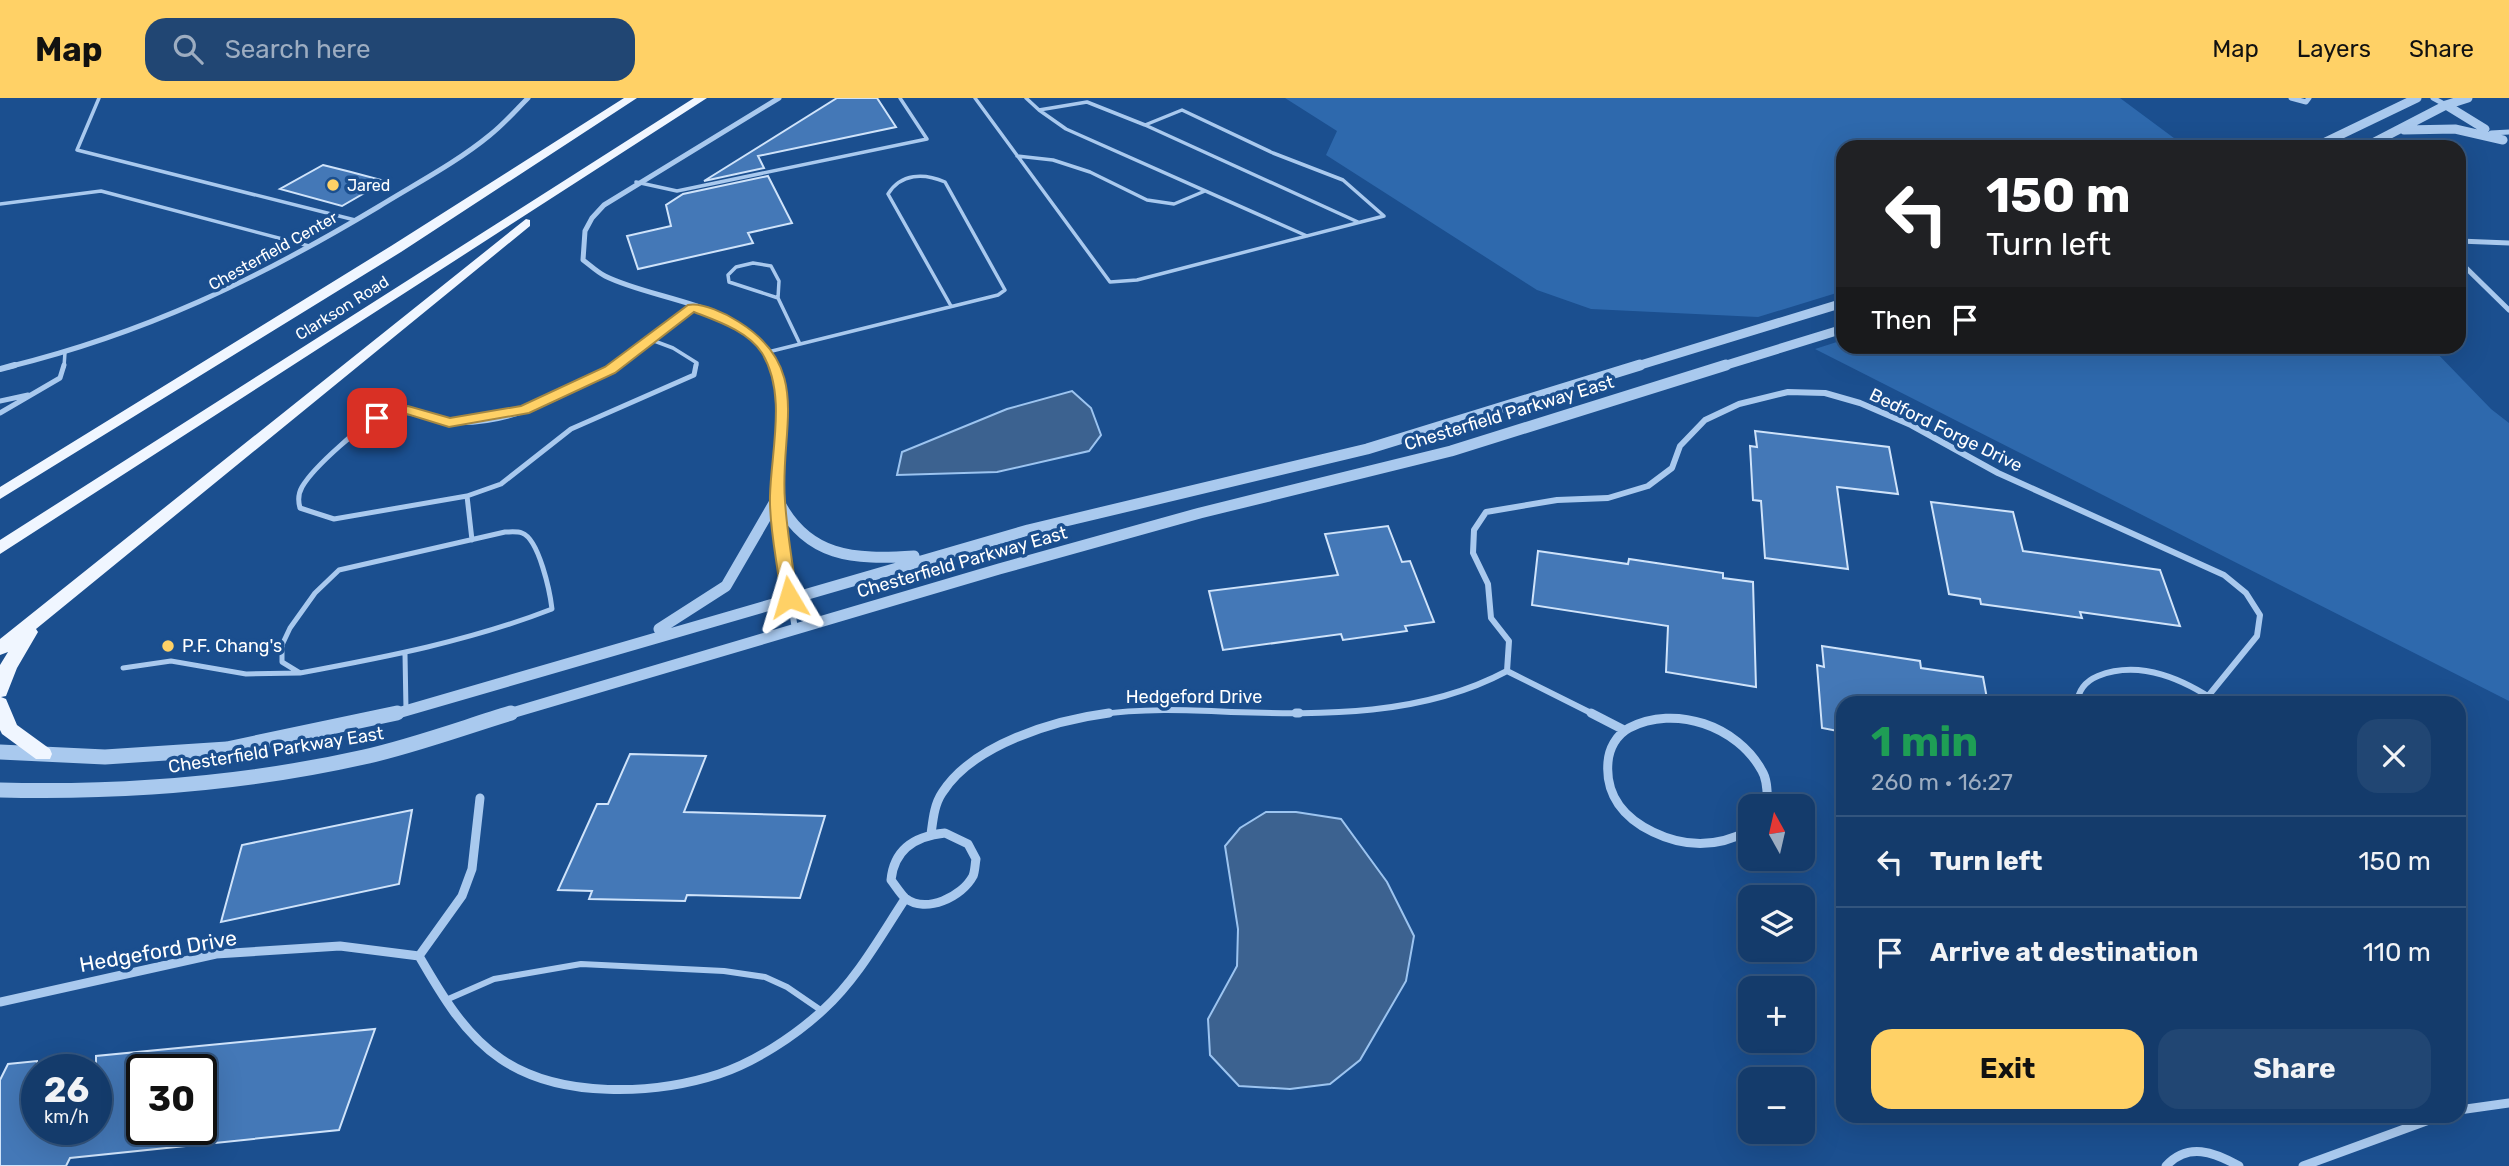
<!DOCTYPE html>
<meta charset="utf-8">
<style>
:root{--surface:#143b6b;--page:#214673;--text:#f1f3f6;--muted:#9dadc1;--line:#33557e;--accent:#ffd166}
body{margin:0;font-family:Rubik,sans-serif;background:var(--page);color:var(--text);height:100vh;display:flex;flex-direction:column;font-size:26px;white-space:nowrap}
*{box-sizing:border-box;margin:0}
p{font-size:23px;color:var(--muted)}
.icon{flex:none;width:38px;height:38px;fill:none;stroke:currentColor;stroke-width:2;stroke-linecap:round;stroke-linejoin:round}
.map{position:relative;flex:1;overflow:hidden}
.details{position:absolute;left:1836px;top:598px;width:630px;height:427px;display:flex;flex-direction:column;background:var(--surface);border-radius:21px;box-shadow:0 7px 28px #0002,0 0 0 2px var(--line)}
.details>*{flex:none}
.top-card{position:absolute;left:1836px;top:42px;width:630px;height:214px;border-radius:21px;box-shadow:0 7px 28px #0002,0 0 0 2px var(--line);background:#202124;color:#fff;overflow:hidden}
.needle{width:46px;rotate:352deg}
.fabs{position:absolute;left:1738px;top:696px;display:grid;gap:14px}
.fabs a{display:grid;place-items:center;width:77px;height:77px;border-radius:14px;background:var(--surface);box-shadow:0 7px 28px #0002,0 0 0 2px var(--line);font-size:35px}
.speed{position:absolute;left:21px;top:956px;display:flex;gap:14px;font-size:35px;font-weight:700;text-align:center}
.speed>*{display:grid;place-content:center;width:91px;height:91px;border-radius:50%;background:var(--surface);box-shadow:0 7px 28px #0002,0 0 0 2px var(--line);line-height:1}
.speed small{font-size:18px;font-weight:400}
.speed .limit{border:4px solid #111;border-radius:10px;background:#fff;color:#111}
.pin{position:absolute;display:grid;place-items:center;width:60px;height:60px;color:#fff;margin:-30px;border-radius:14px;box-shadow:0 4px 10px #0006}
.me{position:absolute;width:77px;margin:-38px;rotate:353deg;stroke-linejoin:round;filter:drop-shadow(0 0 5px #0008)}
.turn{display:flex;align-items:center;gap:24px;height:147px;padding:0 35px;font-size:32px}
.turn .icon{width:91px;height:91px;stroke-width:2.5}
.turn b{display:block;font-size:49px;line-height:60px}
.then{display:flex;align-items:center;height:66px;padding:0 35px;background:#0003;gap:14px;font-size:26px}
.round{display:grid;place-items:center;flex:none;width:74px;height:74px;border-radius:21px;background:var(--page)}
.head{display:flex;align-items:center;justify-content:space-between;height:119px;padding:0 35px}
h1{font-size:42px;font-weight:700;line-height:52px;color:#1e9e55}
.button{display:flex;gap:14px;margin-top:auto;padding:14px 35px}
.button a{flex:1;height:80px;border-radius:21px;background:var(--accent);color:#111;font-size:28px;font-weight:700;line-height:80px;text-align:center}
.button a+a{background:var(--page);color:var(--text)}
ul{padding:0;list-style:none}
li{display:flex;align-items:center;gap:21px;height:91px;padding:0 35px;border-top:2px solid var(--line)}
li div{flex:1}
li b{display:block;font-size:26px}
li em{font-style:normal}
header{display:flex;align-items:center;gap:42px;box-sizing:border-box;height:98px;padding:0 35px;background:var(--accent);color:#111}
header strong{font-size:33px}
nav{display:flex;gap:38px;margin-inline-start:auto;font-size:24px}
.search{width:490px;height:63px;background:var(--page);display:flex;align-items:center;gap:18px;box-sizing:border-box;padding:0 24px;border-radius:21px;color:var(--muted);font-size:26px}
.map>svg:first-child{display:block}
.green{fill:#2e69ad}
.water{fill:#3c6290;stroke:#9cc4f0;stroke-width:2}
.building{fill:#4478b7;stroke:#cfe3fa;stroke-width:2;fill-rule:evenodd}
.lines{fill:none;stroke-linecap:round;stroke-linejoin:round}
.service-far2{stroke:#a9c9ee;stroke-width:3.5}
.service-far1{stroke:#a9c9ee;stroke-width:5}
.service{stroke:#a9c9ee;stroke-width:6}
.minor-far2{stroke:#a9c9ee;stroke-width:5}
.minor-far1{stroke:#a9c9ee;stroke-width:6}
.minor{stroke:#a9c9ee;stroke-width:9}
.tertiary-far2{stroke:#a9c9ee;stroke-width:9}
.tertiary-far1{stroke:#a9c9ee;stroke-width:11}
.tertiary{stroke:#a9c9ee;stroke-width:15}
.primary{fill:#f0f6ff;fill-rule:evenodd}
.route{fill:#ffd166;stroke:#a68842;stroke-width:2}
.poi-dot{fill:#ffd166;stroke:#1b4f8f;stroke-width:2.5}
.labels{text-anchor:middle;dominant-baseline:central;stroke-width:7;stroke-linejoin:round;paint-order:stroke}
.far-poi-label{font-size:16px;fill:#fff;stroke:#1b4f8f;text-anchor:start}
.far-street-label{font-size:16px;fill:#fff;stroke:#1b4f8f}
.street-label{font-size:18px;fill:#fff;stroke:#1b4f8f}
.poi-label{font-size:18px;fill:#fff;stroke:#1b4f8f;text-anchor:start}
.near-street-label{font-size:21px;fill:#fff;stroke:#1b4f8f}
</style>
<header>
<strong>Map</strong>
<div class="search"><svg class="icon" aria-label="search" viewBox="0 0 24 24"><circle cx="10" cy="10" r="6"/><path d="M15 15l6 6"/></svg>Search here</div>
<nav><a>Map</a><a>Layers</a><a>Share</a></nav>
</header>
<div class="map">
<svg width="2509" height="1068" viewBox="0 0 2509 1068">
<rect width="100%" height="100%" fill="#1b4f8f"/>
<!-- green -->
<path class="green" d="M1285,0H2120L2186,49H1843V193L1758,219L1591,211L1537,192L1326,57L1337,33Z
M1843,242V248L2431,249L2491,311L2509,325V603L1815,251Z"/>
<!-- water -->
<path class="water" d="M1072,293L1091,310L1101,337L1089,353L997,374L897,377L902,354L1007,311Z
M1266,714H1296L1341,721L1387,784L1414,838L1406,883L1360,962L1330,986L1290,991L1239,988L1210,957L1208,921L1237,868L1238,831L1225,748L1240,730Z"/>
<!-- building -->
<path class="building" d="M837,0H877L896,29L758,58L764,70L704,83Z
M323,67L351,74L385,83L342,108L280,91Z
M768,78L792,125L748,135L753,145L638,171L627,138L671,128L666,107L683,96Z
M1755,333L1889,349L1898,396L1837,389L1848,471L1765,460L1761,403L1753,402L1750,348L1757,349Z
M1931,404L2013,414L2023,453L2160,472L2180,528L2080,514L2082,520L1981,506L1980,501L1949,496Z
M1388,428L1402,464L1410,463L1434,524L1405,528L1407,533L1343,542L1341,536L1223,552L1209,493L1338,477L1325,436Z
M1538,453L1628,466L1629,461L1723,475V480L1753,484L1756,589L1666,574L1668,528L1532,507Z
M1822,548L1920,563L1921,570L1983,579L1988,606H1843V634L1822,630L1817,567L1824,569Z
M630,656L706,658L684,714L825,718L800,800L687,797L685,803L589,801L592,793L558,792L597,706H608Z
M412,712L399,786L221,824L242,747Z
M375,931L339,1032L70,1060L66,1068H0V982L8,966L37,963V1031H96V958ZM142,971H201V1031H142Z"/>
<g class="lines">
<!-- service-far2 -->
<path class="service-far2" d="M99,0L77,52L355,122
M975,0L1110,184L1137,182L1384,118L1343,82L1273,55L1182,12L1145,27L1087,4L1039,12L1026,0
M1039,12L1066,31L1307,138
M1145,27L1358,124
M1017,58L1053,62L1090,74L1147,102L1174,106L1205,93
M636,84L677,93L927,41L900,0
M0,106L101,93L309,148
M753,165L771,168L779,183L778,200L729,184L728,177L736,169Z
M778,200L799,244
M693,209L649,241L673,250L697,265L696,269
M768,254L998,197L1005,192L945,84C924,75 901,75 888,96L951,208
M64,269L65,254
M610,269L649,241"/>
<!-- service-far1 -->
<path class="service-far1" d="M0,303L28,297
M0,315L60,280L64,267
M467,398L334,421L300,410C298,403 298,396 302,389C313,370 364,323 386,316C408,309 427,322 448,324C506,329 566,299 613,267
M505,434C510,434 517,433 522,435C539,441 550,494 552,511C470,543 386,559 300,575L282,564V547L290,530L315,495L339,472Z
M472,442L467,398L501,386L571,331L694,277L696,267
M405,556L406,612
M123,570L171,563L246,576L300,575"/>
<!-- service -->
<path class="service" d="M446,902L494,881L581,866L724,873L765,879L787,889L822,913"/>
<!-- minor-far2 -->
<path class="minor-far2" d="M2291,0L2306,4L2309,0
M2433,0L2446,7
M2491,35L2509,34
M2459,143L2509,145
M2459,163L2509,212
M8,269C146,235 256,182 378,109C415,86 456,65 490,37C504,26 516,12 528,0
M776,269C750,205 657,204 605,178C597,174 590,167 583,162L585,133L592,120L604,107L779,0"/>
<!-- minor-far1 -->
<path class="minor-far1" d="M775,267L782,303L779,432L795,531
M0,271L15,267
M1507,573L1509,543L1491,520L1488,486L1473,455L1474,432L1486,414L1557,402L1608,400L1648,388L1672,370L1680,348L1705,322L1739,306L1788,294L1825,295L1860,305L1911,327L1998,375L2224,477L2246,495L2260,517L2257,538L2209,597
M1507,573L1595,617
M2077,606C2078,592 2086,583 2098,578C2141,561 2185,582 2220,606
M1097,617C1141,610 1187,612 1231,614C1324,617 1423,618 1507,573"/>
<!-- minor -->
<path class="minor" d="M1296,615H1299
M1591,615L1624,632
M1750,732C1719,749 1686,750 1653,734C1624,720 1605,697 1608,664C1609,651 1616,637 1629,630C1675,606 1738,628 1762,673C1768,682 1767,698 1768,709
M945,735L968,746L976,761C975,766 975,773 973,778C962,799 926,816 905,800C900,795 895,787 891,782C894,751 915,738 945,735Z
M931,736C933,722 934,707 942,695C973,646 1055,622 1109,615
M419,858L462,798L472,771L480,700
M0,904L216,856L340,848L419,858C441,896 464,936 501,961C560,1001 654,997 719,976C755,964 795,938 823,912C857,881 880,839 905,801
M2459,1012L2509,1005
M2166,1068C2188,1044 2214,1054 2239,1068
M2303,1068L2440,1018"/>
<!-- tertiary-far2 -->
<path class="tertiary-far2" d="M2446,7L2485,31
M2404,32L2455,31L2503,42
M2315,49L2417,0
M2365,49L2446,7L2468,0
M1634,269L1843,205
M1720,269L1843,231"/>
<!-- tertiary-far1 -->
<path class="tertiary-far1" d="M777,400C806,460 854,462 914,458
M659,531L726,488L777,400
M391,617L1028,432L1367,351L1640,267
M505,617L999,471L1200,415L1451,353L1726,267"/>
<!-- tertiary -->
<path class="tertiary" d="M0,654L105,659L227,651L397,615
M0,692C122,695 244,686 364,659C413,648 462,630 511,615"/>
<!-- primary -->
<path class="primary" d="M624,0H637L401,154L0,401V389L391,148Z
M694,0H707L0,456V442Z
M526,121L530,122V128L36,531L38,534L17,570L6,598L1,599L6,601L17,627L50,651L52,656L50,661H36L2,636L0,632V567L8,554L0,557V541Z"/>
</g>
<!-- route -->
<path class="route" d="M688,207C702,204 727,216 739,224C814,271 779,332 785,403C787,435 793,467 797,499L795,503H784L781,499C778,466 769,431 770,398C771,353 787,296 762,255C748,233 717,223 694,214L615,275L529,315L449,329L407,316L377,324L370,320L408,308L450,320L521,308L605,269Z"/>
<!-- markers -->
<g class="poi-dot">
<circle cx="333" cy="87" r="7"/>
<circle cx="168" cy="548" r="7"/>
</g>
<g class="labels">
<!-- far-poi labels -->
<g class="far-poi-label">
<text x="347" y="87">Jared</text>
</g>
<!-- far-street labels -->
<g class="far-street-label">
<text transform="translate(273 153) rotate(-29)">Chesterfield Center</text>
<text transform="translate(342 210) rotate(-32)">Clarkson Road</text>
</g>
<!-- street labels -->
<g class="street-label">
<text transform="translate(1509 315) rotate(-17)">Chesterfield Parkway East</text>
<text transform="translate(1946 332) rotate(26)">Bedford Forge Drive</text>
<text transform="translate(962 464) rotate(-16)">Chesterfield Parkway East</text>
<text x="1194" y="599">Hedgeford Drive</text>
<text transform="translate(276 652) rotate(-9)">Chesterfield Parkway East</text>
</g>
<!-- poi labels -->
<g class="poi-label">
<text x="182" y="548">P.F. Chang's</text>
</g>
<!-- near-street labels -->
<g class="near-street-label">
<text transform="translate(158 853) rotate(-10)">Hedgeford Drive</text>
</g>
</g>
</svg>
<div class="fabs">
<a><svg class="needle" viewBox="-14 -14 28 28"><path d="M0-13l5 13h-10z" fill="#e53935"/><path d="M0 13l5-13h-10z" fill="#9dadc1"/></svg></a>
<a><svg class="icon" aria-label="layers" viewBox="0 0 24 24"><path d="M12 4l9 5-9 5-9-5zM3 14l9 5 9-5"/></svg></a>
<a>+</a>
<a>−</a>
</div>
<div class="speed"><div>26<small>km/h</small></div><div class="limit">30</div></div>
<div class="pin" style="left:377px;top:320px;background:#d93025"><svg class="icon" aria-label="arrive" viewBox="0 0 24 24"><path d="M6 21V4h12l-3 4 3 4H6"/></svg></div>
<svg class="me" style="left:789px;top:499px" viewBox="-20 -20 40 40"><path d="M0-17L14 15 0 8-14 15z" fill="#ffd166" stroke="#fff" stroke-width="4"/></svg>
<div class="top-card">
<div class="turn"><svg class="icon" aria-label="left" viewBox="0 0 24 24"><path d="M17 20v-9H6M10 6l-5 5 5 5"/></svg><div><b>150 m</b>Turn left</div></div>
<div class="then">Then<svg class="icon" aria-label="arrive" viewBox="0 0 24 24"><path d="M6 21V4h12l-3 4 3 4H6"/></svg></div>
</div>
<section class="details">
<div class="head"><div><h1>1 min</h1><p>260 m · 16:27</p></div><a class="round"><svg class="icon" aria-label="close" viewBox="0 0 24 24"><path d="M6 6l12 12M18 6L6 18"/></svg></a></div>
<ul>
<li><svg class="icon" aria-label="left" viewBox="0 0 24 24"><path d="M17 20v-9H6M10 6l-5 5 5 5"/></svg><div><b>Turn left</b></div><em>150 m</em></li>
<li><svg class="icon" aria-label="arrive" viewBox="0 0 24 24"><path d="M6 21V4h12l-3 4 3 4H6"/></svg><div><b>Arrive at destination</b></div><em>110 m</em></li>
</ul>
<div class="button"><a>Exit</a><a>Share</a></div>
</section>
</div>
